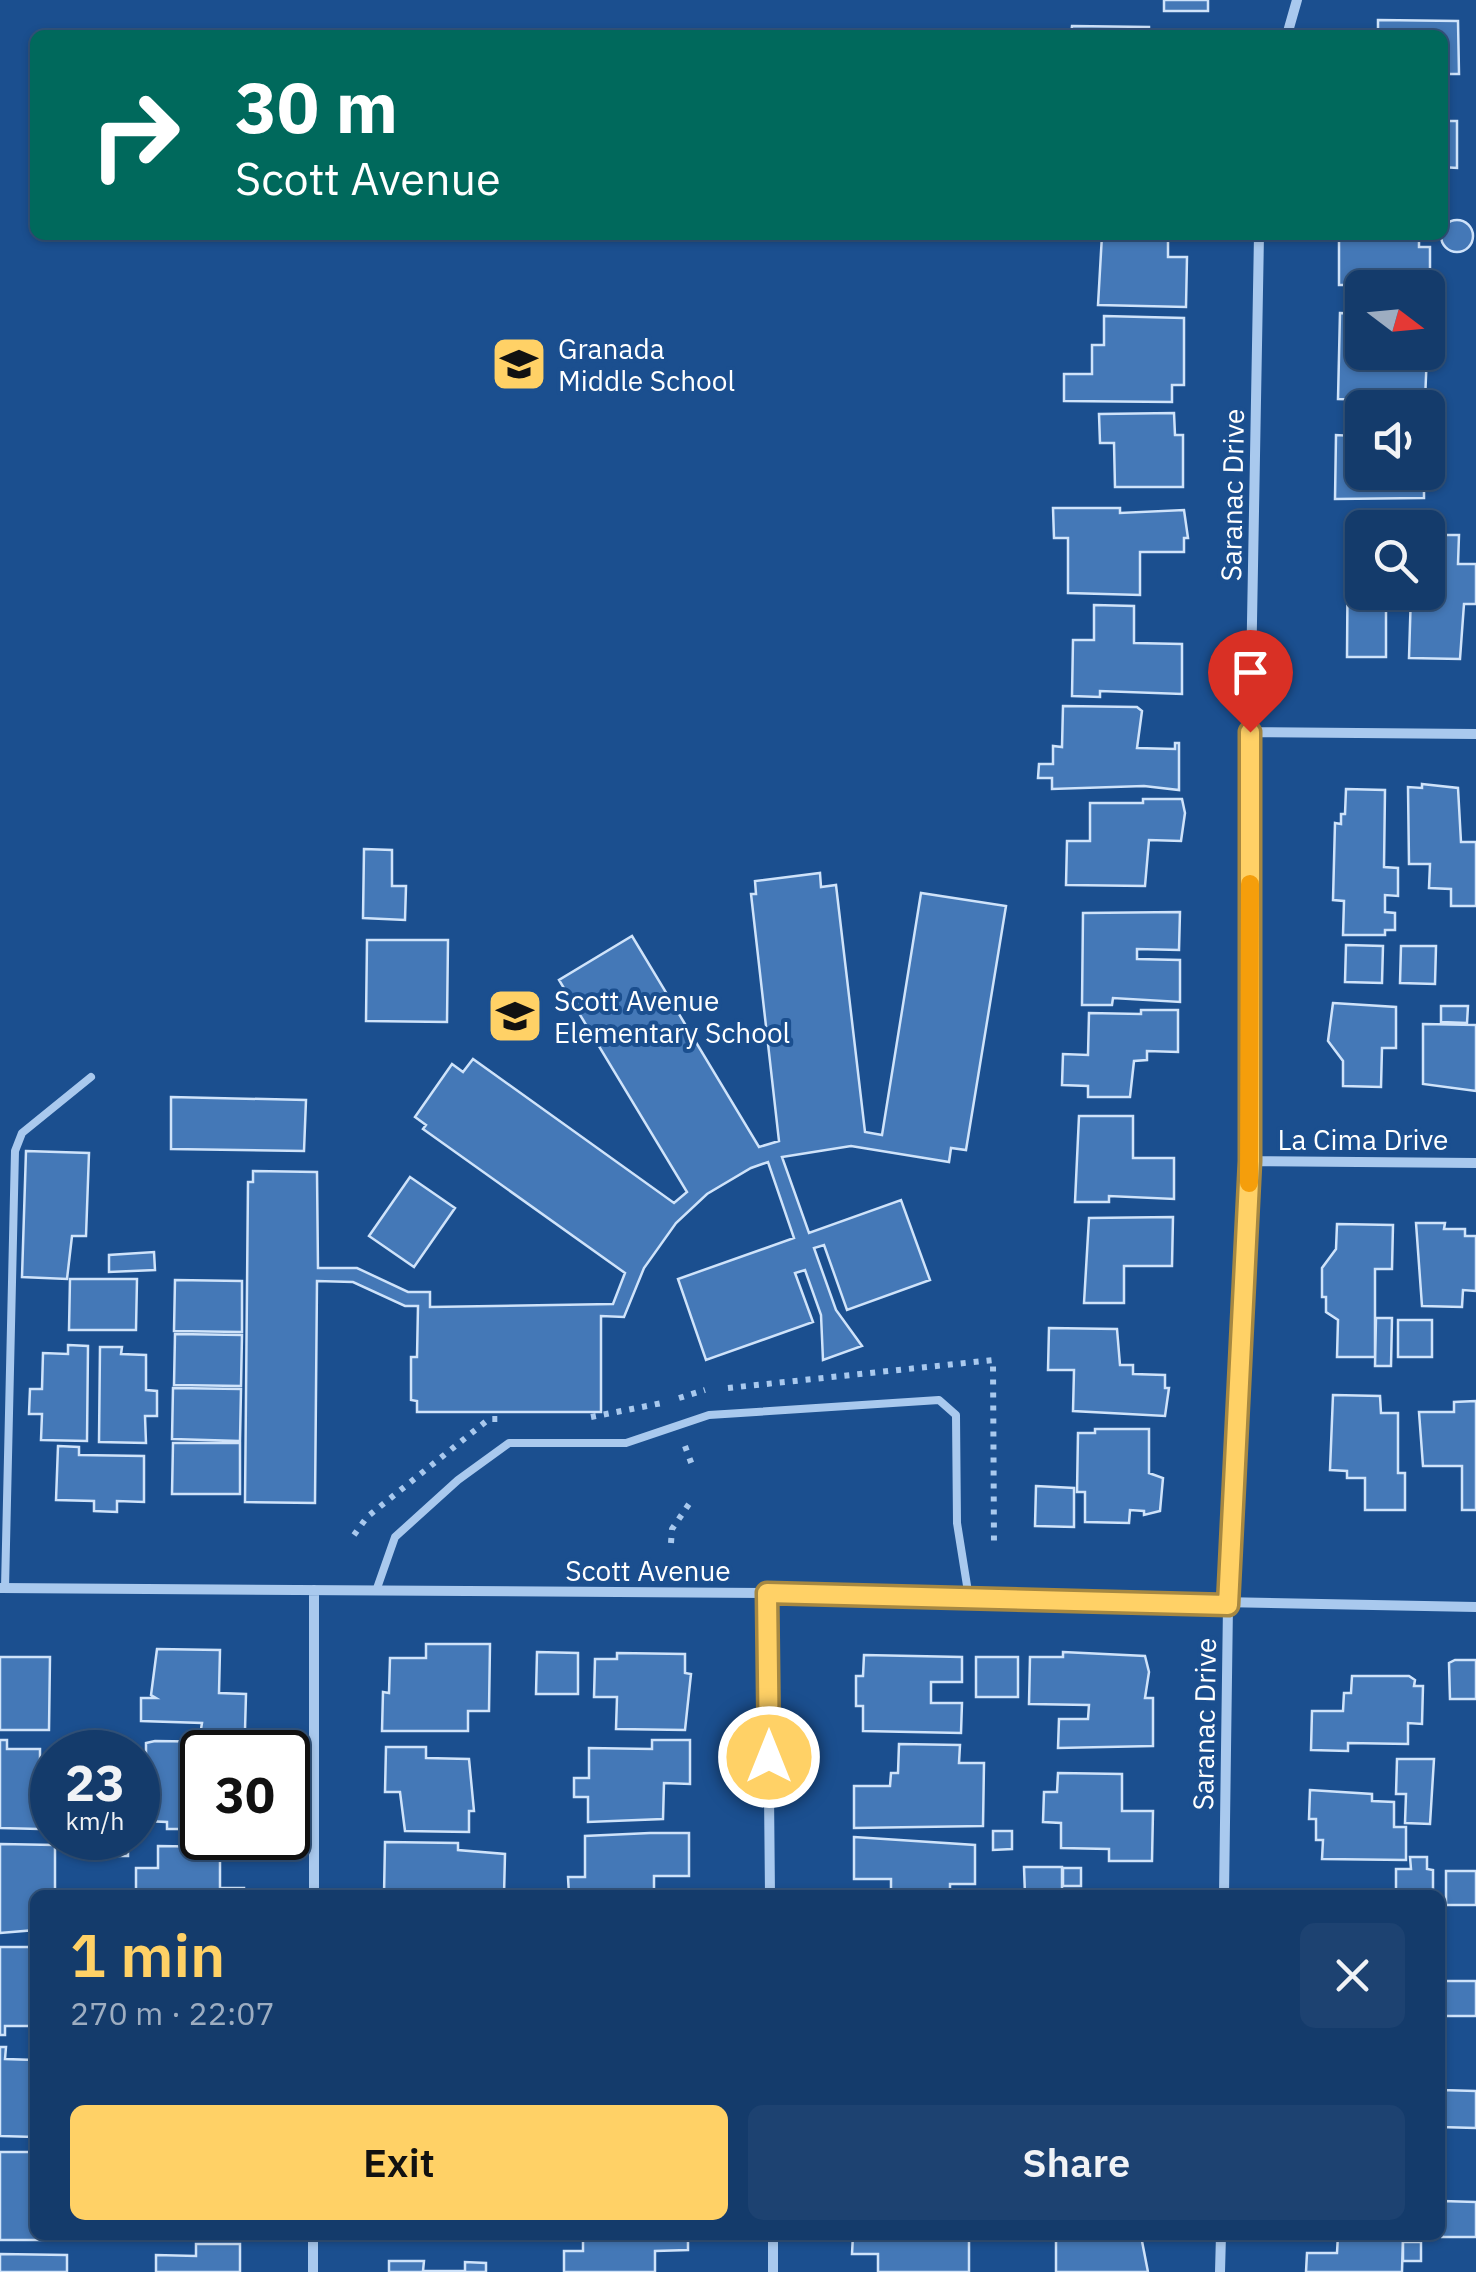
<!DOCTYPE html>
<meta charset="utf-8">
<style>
:root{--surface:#143b6b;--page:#1d4271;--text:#f1f3f6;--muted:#9dadc1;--line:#33557e;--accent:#ffd166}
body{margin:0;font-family:"IBM Plex Sans",sans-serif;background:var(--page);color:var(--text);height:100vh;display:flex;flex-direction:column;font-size:38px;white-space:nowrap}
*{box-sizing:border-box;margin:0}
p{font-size:32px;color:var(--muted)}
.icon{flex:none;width:55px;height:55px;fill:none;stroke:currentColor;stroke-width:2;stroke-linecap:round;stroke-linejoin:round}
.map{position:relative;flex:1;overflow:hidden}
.drawer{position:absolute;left:30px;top:1890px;width:1415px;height:350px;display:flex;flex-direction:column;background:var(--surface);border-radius:15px;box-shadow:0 2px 8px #0004,0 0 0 2px var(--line)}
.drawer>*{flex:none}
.guide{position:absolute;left:30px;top:30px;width:1418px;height:210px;border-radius:15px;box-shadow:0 2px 8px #0004,0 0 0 2px var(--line);background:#00695c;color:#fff;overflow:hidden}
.needle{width:65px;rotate:106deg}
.controls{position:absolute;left:1345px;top:270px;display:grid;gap:20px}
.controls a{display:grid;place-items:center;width:100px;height:100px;border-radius:15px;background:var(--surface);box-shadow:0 2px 8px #0004,0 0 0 2px var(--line);font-size:50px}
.speed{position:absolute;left:30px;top:1730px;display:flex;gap:20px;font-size:50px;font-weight:700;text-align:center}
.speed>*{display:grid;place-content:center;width:130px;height:130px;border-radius:50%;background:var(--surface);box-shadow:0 2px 8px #0004,0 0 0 2px var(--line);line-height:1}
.speed small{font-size:25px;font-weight:400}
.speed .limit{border:5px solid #111;border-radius:15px;background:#fff;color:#111}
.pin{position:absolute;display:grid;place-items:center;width:85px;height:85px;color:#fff;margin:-102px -42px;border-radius:50% 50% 50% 0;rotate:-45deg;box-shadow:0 0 10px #0007}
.pin .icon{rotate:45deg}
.me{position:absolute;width:110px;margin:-55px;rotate:0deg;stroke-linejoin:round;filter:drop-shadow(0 0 8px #0008)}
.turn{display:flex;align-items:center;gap:35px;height:210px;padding:0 40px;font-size:45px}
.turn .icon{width:130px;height:130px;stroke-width:2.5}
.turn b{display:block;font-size:70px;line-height:85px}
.round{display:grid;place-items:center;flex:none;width:105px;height:105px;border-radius:15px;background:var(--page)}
.overview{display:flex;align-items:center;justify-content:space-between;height:170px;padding:0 40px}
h1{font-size:60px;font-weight:600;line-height:75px;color:var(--accent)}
.button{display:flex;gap:20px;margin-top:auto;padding:20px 40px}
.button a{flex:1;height:115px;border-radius:15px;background:var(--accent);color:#111;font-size:40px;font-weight:600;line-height:115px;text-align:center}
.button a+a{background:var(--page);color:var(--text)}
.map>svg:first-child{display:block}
.building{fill:#4478b7;stroke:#cfe3fa;stroke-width:2.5}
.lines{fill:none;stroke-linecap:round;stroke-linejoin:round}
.path{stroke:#a9c9ee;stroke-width:6;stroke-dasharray:5 8;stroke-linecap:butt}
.lane{stroke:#a9c9ee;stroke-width:8}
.street{stroke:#a9c9ee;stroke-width:10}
.route-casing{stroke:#a68842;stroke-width:25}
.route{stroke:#ffd166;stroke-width:18}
.slow{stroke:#f59e0b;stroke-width:18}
.labels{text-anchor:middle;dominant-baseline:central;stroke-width:8;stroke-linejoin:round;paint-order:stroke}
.poi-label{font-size:28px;fill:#fff;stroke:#1b4f8f;text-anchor:start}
.street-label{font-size:28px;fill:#fff;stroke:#1b4f8f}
</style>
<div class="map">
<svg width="1476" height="2272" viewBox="0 0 1476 2272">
<rect width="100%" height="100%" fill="#1b4f8f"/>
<!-- building -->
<path class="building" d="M1164,0H1208V11H1164Z
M1378,20L1458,21L1459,74H1444V103L1442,35H1378Z
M1072,26L1149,27V32L1200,35H1071Z
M1442,121H1457V168L1442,167Z
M1441 236a16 16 0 1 1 32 0a16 16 0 1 1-32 0Z
M1102,235H1168V257H1187L1186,307L1098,305Z
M1339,235H1419V247H1430V278H1419V288H1362V302H1353V285H1339Z
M1340,313L1362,314V352H1427L1425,401L1338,399Z
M1104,316L1184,318V385H1172V402L1064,401V374H1092V345H1104Z
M1174,413L1175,435H1183V487H1115L1114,443H1100L1099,414Z
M1354,416L1362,417V472H1424V498L1335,499L1336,435L1354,436Z
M1428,418H1442V459H1428Z
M1053,508H1120V513L1184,510L1188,538H1184V552H1140V595L1068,593V538H1054Z
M1348,526H1389L1362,528V592H1386V657H1347Z
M1428,535H1459L1458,564H1476V604H1464L1460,659L1409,658L1411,592H1428Z
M1094,605L1134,606V643L1182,644V694L1100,691V697L1072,696L1073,640H1094Z
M1063,706L1137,707L1142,711L1137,748L1175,749V743H1179V790L1144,786L1052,789V778H1038L1039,764H1053V746L1062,747Z
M1422,784L1458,788L1461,842H1476V906H1451V889L1429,888L1430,864H1409L1408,787L1422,788Z
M1346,789L1385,790L1384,867L1398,868V896L1385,895V912L1395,913V930H1385V935H1343L1344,901L1333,900L1335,823L1341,824V814H1345Z
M1143,799H1182L1185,813L1181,841L1149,840L1145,886L1066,885L1067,841H1090V803H1143Z
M364,849L392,850V886H406L405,920L363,918Z
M820,873L821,887L836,885L865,1132L882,1135L921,893L1006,906L966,1150L951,1148L949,1162L851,1146L782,1157L809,1233L901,1200L930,1280L847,1310L824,1245L814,1248L836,1310L862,1346L823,1360L821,1315L805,1270L795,1273L813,1322L706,1360L678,1279L794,1238L768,1162L751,1168L707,1194L676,1223L644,1268L624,1317L601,1316V1412H417V1401L411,1400V1357H417L418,1306H405L353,1282L317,1281L315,1503L245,1502L248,1182H253V1171L317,1172L318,1268H357L408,1292H430V1307L613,1304L625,1273L423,1129L426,1125L415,1117L452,1064L463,1072L473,1059L674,1203L687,1192L559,980L632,936L759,1147L779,1141L751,894H756L755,881Z
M1180,912L1179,950L1137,949V959L1180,960V1002L1113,998L1112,1005H1082L1083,913Z
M367,940H448L447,1022L366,1021Z
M1346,945L1383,946L1382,983L1345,982Z
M1401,946H1436L1435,984L1400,983Z
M1333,1003L1396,1007V1048H1382L1381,1087L1343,1086V1061L1328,1041Z
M1441,1006H1468L1467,1023L1441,1022Z
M1141,1010H1178V1052L1147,1051V1060L1134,1061L1130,1097H1088V1086L1062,1085L1063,1054L1088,1055L1089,1013L1141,1014Z
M1423,1024L1476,1025V1091L1423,1084Z
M171,1097L306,1100L304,1151L171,1149Z
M1079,1116H1133V1158H1174V1199L1109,1196V1202H1075Z
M26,1151L89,1153L86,1236H72L67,1279L22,1277Z
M410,1177L455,1208L414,1267L369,1236Z
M1173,1217L1172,1266H1124V1303H1084L1089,1218Z
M1416,1223H1445L1444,1229H1465V1236H1476V1291L1463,1290L1462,1307L1422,1306Z
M1337,1224L1393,1225L1392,1269H1375V1357H1337L1338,1320L1326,1312V1297H1322V1268L1336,1249Z
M154,1252L155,1270L109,1272V1255Z
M70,1279H137L136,1330H69Z
M175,1280L242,1281V1332L174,1331Z
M1376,1318H1392L1391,1366H1375Z
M1398,1320H1432V1357H1398Z
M1049,1328L1117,1329L1120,1365H1133V1374L1165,1375V1388H1169L1165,1416L1073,1411L1074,1370H1048Z
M175,1334L242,1335L241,1386L174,1385Z
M68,1345L88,1346L87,1441L41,1440L42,1414H29L30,1389H42L43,1353L68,1354Z
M100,1347H122L121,1354L146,1355V1390L157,1391V1416H145L146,1443L99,1442Z
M173,1388L241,1389L240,1441L172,1439Z
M1333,1395L1380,1396L1381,1413H1398V1473H1405V1510H1365V1478H1347V1471L1330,1470Z
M1476,1401V1510H1462V1466H1423L1419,1412H1454V1402Z
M1095,1429H1149V1473L1163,1478L1160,1511L1144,1515V1511L1130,1510L1129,1523L1085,1522V1492H1077L1078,1433H1095Z
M173,1443H240V1494H172Z
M58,1446L79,1447V1455L144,1456V1502L117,1501V1512L94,1511V1501L56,1500Z
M1036,1486L1074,1488V1527L1035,1526Z
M426,1644H490L489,1711H468V1731H382L383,1692L389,1693L390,1658H426Z
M157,1649L220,1650L219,1693L246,1694L245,1730L201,1729L202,1723L141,1721V1698H156L151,1695Z
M537,1652L578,1653V1694H536Z
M1063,1652L1145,1656L1149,1672L1145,1698H1153V1746L1058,1748L1059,1719H1088L1089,1705L1029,1704L1030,1657H1063Z
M617,1653L685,1654V1673L691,1674L685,1730L616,1729L617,1697H594L595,1659H617Z
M864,1655L962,1657V1682H931V1703H962L961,1733L863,1731V1706H856V1676H863Z
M0,1657H50L49,1730H0Z
M976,1657H1018V1697H976Z
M1455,1660H1476V1699H1450L1449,1663Z
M1352,1676H1409L1415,1680L1414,1686H1423L1422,1724L1408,1723V1744L1348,1743V1751L1311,1750L1312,1711H1343L1344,1693H1351Z
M0,1740H7V1749H40V1767H52V1797H40L39,1829L0,1828Z
M652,1740H690V1784L664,1783L663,1819L588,1822V1797H574V1778H589V1748L652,1749Z
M155,1741L224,1742V1752H202V1829H167V1822L145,1821V1814H138V1756H146V1743Z
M899,1744L960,1745L959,1763H984L983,1826L854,1828V1786H890L891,1773H898Z
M386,1747H426V1758L469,1759L474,1811H469V1832L405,1831L400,1792H385Z
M1397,1759H1434L1430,1824L1405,1823L1406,1794H1396Z
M1058,1773L1122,1774V1811H1153L1152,1861H1109V1849L1061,1848V1823L1043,1822L1044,1792H1057Z
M1310,1790L1372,1794V1801L1394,1802V1827H1406V1860L1322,1859L1323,1840H1316V1819H1309Z
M993,1831H1012V1849L993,1850Z
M650,1833H689V1876H654V1895H569L568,1877H585V1836Z
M854,1837L975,1845V1884H950V1895H891V1879H854Z
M111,1842H128V1856H111Z
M385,1842L458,1843V1850L505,1854L504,1895H384Z
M0,1844L55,1845V1895H35V1930L0,1933Z
M158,1846L220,1847V1888H244V1895L136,1891V1868H158Z
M1410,1857H1427V1869L1433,1870V1895H1396V1869H1411Z
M1024,1867H1062V1895H1025Z
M1063,1868H1081V1886H1063Z
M1446,1871H1476V1905H1446Z
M0,1947H35V2026H5V2035H0Z
M1445,1981H1476V2016H1444Z
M0,2047H6L5,2059L35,2060V2137L0,2136Z
M1440,2090L1476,2091V2128L1440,2127Z
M0,2152H35V2235H59V2240H0Z
M1442,2201L1476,2202V2237H1442Z
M583,2235H688V2250L655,2251V2272H564V2251H583Z
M853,2235H969V2272H878V2254H852Z
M1338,2235H1403L1402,2272H1306L1307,2253H1337Z
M1056,2236H1141L1148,2272H1056Z
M1403,2242H1421V2261H1403Z
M196,2244H240V2272H156V2255L196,2256Z
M0,2254L67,2255V2272H0Z
M389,2261H424L423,2271H465V2262L486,2263V2272H389Z"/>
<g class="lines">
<!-- path -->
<path class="path" d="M728,1388L993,1360L994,1546
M679,1398L705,1390
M591,1417L662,1403
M685,1446L692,1465
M354,1535L367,1517L489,1419H504
M671,1543L672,1529L691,1501"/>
<!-- lane -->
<path class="lane" d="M5,1588L15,1151L22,1133L91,1077
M376,1591L395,1537L458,1480L509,1443H626L709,1415L939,1400L956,1415L957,1523L969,1598"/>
<!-- street -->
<path class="street" d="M1287,35L1297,0
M1250,732L1476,734
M1251,1161L1476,1163
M0,1588L767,1593L1476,1607
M767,1593L770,1895
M314,1895V1590
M1224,1895L1228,1605L1251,1161L1250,732L1259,235
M773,2235V2272
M313,2272V2235
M1220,2272L1221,2235"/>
</g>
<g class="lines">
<!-- route casing -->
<g class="route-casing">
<path id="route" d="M769,1757L767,1593L1228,1605L1250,1161V732"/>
</g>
<!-- route -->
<use href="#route" class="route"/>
<!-- slow -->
<path class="slow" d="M1249,1183L1250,884"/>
</g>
<!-- icons -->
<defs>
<g id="school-square" transform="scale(2.875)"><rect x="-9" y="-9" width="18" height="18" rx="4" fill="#ffd166" stroke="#1b4f8f"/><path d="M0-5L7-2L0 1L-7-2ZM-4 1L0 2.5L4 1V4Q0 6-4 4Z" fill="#111"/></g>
</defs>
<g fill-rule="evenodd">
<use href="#school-square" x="519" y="364"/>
<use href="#school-square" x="515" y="1016"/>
</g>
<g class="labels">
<!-- poi labels -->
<g class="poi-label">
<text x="558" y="348">Granada<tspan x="558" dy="32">Middle School</tspan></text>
<text x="554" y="1000">Scott Avenue<tspan x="554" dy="32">Elementary School</tspan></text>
</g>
<!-- street labels -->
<g class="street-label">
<text transform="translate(1232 495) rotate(-89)">Saranac Drive</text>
<text x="1363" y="1139">La Cima Drive</text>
<text x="648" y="1570">Scott Avenue</text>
<text transform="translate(1204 1724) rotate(-89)">Saranac Drive</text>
</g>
</g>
</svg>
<div class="controls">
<a><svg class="needle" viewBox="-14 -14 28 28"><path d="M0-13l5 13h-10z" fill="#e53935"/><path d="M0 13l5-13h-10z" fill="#9dadc1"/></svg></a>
<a><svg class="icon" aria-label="sound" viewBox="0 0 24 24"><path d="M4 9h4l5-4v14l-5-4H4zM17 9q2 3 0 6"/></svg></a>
<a><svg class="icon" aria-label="search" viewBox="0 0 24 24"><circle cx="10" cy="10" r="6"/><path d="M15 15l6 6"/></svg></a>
</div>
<div class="speed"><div>23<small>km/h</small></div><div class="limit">30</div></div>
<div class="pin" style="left:1250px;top:732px;background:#d93025"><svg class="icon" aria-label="arrive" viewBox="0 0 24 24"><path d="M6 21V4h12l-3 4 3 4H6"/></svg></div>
<svg class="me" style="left:769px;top:1757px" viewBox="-20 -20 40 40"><circle r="17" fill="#ffd166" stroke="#fff" stroke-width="3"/><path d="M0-11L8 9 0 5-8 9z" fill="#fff"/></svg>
<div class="guide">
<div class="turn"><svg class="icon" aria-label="right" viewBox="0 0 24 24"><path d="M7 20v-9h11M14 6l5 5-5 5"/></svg><div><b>30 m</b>Scott Avenue</div></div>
</div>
<section class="drawer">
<div class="overview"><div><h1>1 min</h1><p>270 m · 22:07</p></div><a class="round"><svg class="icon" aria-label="close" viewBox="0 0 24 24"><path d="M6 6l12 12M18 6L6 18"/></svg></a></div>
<div class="button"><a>Exit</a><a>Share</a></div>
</section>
</div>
